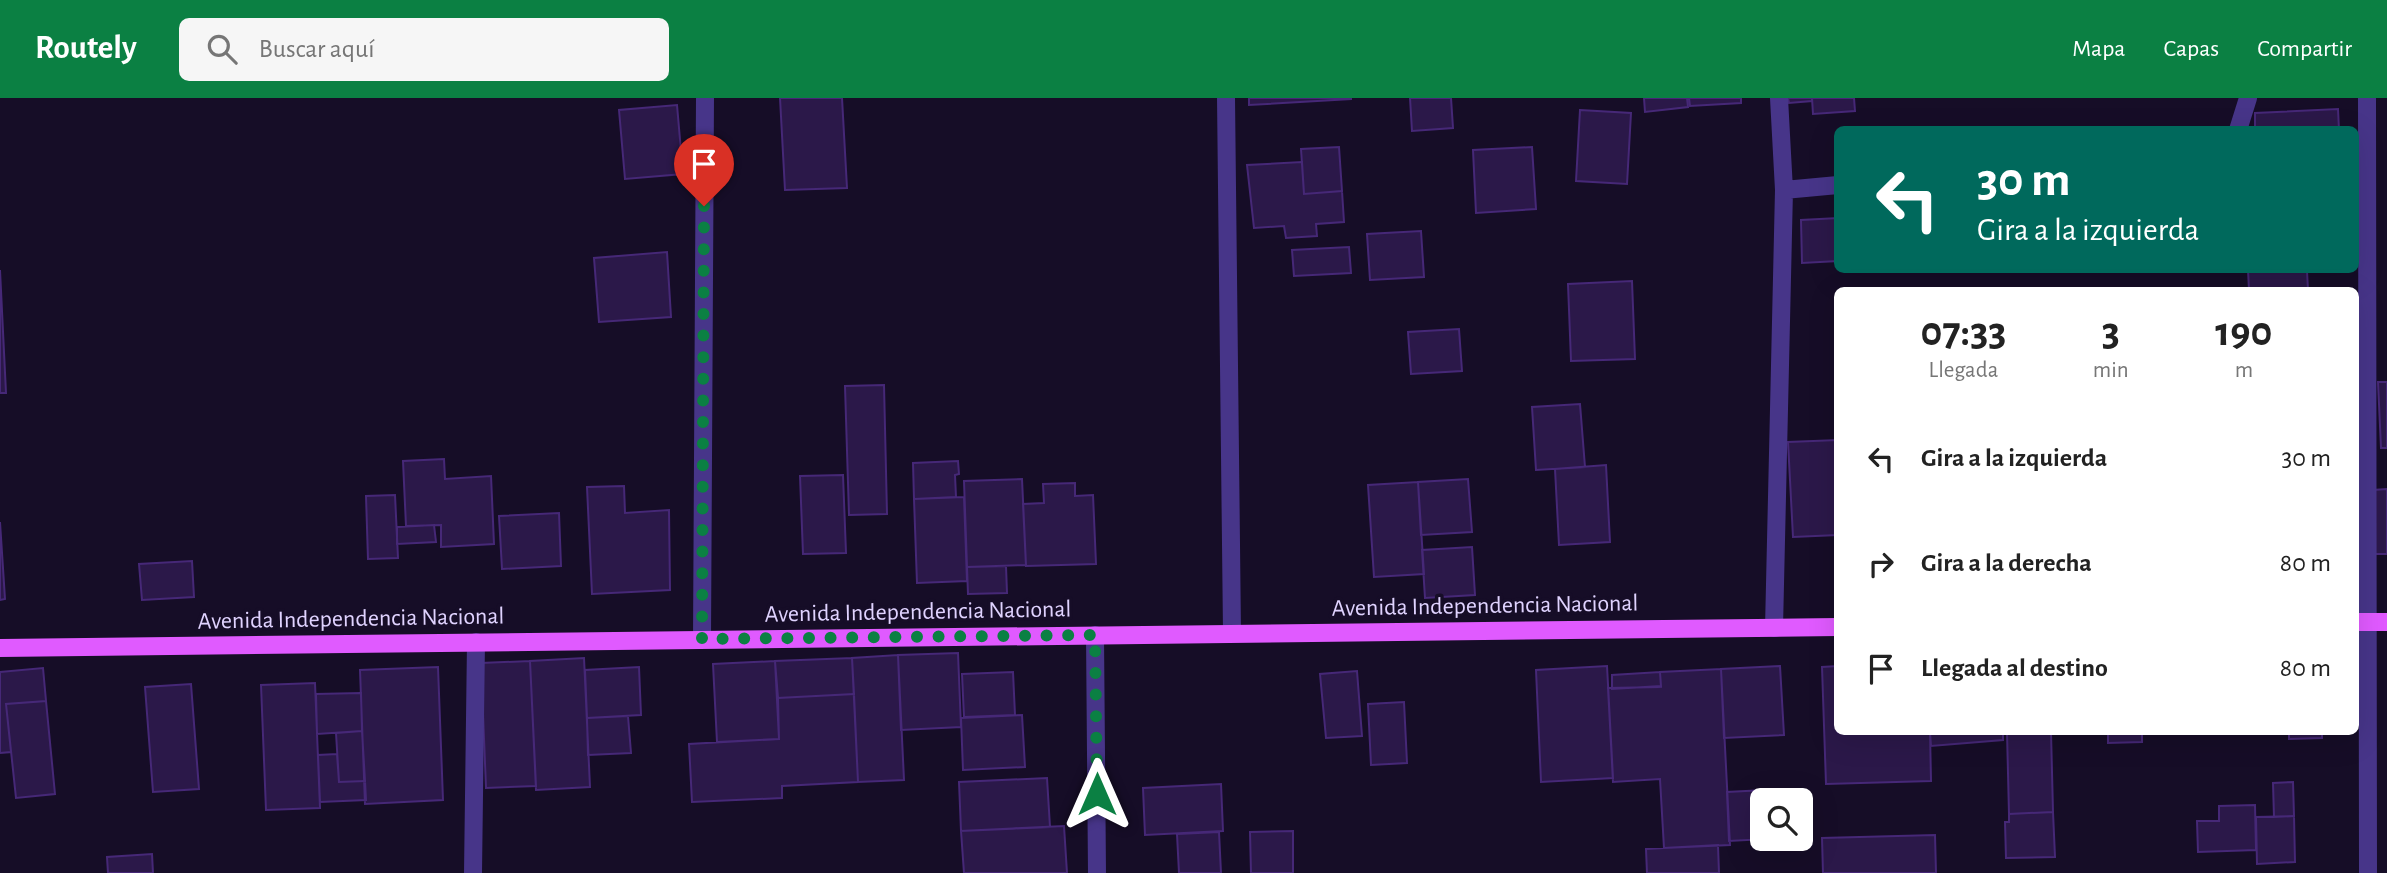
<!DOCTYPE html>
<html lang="es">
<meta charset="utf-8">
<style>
:root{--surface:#fff;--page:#f6f6f6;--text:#222;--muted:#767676;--accent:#0b8043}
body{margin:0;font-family:"Alegreya Sans",sans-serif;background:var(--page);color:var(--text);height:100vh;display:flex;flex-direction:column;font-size:26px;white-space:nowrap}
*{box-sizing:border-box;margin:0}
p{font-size:23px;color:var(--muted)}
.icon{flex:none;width:38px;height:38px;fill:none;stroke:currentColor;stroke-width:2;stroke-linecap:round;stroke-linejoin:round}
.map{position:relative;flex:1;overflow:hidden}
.drawer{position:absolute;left:1834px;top:189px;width:525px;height:448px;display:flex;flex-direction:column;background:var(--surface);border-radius:10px;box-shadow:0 7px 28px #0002}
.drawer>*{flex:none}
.hud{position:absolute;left:1834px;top:28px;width:525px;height:147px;border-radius:10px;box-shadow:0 7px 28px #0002;background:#00695c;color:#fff;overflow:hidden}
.fabs{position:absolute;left:1750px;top:690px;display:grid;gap:14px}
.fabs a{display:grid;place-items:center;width:63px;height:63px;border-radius:10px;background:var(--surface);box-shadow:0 7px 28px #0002;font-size:35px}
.pin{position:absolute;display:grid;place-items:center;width:60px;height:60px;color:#fff;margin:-72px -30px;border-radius:50% 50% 50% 0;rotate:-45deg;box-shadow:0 0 7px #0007}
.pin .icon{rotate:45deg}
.me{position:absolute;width:77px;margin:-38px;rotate:0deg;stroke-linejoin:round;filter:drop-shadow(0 0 5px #0008)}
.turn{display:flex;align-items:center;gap:24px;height:147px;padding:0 28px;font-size:32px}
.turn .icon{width:91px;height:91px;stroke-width:2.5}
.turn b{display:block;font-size:49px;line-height:60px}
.eta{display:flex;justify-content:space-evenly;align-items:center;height:119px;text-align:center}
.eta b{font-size:42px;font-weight:700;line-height:49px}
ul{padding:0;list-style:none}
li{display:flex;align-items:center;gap:21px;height:105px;padding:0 28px}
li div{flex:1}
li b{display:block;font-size:26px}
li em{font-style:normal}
header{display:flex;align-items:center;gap:42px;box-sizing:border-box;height:98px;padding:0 35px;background:var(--accent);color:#fff}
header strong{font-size:33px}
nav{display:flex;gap:38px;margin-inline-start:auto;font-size:24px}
.search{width:490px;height:63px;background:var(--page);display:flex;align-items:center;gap:18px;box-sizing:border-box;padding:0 24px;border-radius:10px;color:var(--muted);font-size:26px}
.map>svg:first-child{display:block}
.building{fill:#2b1849;stroke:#462877;stroke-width:2}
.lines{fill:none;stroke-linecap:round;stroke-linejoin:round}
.minor{stroke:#473589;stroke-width:18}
.major{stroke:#e05aff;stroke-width:18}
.route{stroke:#0b8043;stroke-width:12;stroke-dasharray:0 21.6}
.labels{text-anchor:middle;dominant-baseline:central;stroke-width:7;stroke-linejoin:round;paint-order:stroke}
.street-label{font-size:24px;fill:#e0d3ff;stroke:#160d27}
</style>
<header>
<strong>Routely</strong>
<div class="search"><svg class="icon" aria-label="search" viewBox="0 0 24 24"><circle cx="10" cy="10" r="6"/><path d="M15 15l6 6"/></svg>Buscar aquí</div>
<nav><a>Mapa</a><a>Capas</a><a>Compartir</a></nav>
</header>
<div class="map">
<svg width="2387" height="775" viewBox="0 0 2387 775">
<rect width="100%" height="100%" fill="#160d27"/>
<!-- building -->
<path class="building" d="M780,0H842L847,90L785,92Z
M1249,0H1351V1L1249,7Z
M1410,0H1451L1453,30L1412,33Z
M1644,0H1687L1688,9L1645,14Z
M1689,0H1741V5L1690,8Z
M1788,0H1812V3L1789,5Z
M1812,0H1854L1855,13L1813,16Z
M677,7L683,76L625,81L619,12Z
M2338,11L2339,32H2255V15Z
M1580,12L1631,15L1627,86L1576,83Z
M1339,49L1342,93L1304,96L1301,51Z
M1532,49L1536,111L1476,115L1473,52Z
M1302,64L1304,96L1342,93L1344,124L1316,126L1317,138L1286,140L1284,128L1254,130L1247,67Z
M1838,120V163L1802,165L1801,122Z
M1421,133L1424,179L1370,182L1367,136Z
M1349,149L1351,175L1294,178L1292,152Z
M667,154L671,219L599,224L594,160Z
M0,172L6,295H0Z
M2248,172L2307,173L2308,192H2249Z
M1632,183L1635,261L1571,263L1568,186Z
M1459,231L1462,273L1411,276L1408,234Z
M2378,284H2387V350H2381Z
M884,287L887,416L849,417L845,288Z
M1580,306L1585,369L1536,372L1532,309Z
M1838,342V437L1793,439L1788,344Z
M444,361L445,381L491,378L494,446L441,449V427L406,428L403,363Z
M958,363L959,376L955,377L956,399L914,401L913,365Z
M1606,367L1610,444L1559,447L1555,371Z
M843,377L846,455L803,456L800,378Z
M1022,381L1026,467L967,469L964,383Z
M1468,381L1472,434L1421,437L1418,384Z
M1418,384L1424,476L1374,479L1368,387Z
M1075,385V398L1093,397L1096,466L1026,468L1023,406L1044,405L1043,386Z
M624,388L625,415L669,412L670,492L592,496L587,389Z
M2387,391V456H2375L2373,392Z
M395,397L398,460L368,461L366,398Z
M964,399L967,483L917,485L914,401Z
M559,415L561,468L502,471L499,418Z
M0,424L5,501L0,502Z
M434,427L436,444L397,446V429Z
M1472,449L1475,497L1425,500L1422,452Z
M192,463L194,499L142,502L139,466Z
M1006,468L1007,495L968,496L967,469Z
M958,555L961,629L901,632L898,557Z
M898,557L904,682L858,684L852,560Z
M584,560L590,689L536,692L530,563Z
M852,560L854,596L778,600L775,563Z
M530,563L536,688L486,690L481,565Z
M775,563L779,641L717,644L713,566Z
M1607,568L1613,680L1541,684L1536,572Z
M1780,568L1784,637L1724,640L1721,571Z
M1838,568V634H1930L1931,683L1826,686L1822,569Z
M438,569L443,702L365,706L360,572Z
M639,569L641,617L587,620L585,572Z
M43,570L46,603L6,606L11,654L0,655V574Z
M1721,571L1730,747L1664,750L1660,681L1613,684L1608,590L1661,589L1660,574Z
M1357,573L1362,638L1326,640L1320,576Z
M1013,574L1015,617L964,619L962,576Z
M1660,574L1661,588L1612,591V577Z
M315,585L320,710L266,712L261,587Z
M191,586L199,691L153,694L145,589Z
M361,595L362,633L317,636L316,596Z
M854,596L858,684L782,688V700L692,704L689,646L779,641L778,600Z
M46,603L55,696L16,700L6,606Z
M1404,604L1407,665L1371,667L1368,606Z
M1022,617L1025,669L963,672L961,620Z
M628,618L631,655L588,657L587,620Z
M362,633L365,683L339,684L336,635Z
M1930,634H2003V642L1931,648Z
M2007,634H2051L2053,714L2009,716Z
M2108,634H2142V644L2108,645Z
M2289,634H2322V640L2289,641Z
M337,656L339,684L365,683L366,702L320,704L318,657Z
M1047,680L1050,729L961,733L959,684Z
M2293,684L2294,718L2274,719L2273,685Z
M1221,686L1223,733L1145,737L1143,690Z
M1786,691L1787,702H1762V740H1784L1729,743L1727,694Z
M2255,707L2256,752L2198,754L2197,723H2219V708Z
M2053,714L2055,759L2006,760L2005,724H2009V716Z
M2294,718L2295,764L2257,766L2256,719Z
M1064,728L1067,775H964L961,733Z
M1293,733V775H1251L1250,734Z
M1219,734L1221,775H1179L1177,736Z
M1935,737L1936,775H1823L1822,740Z
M1718,747L1719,775H1647L1646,751Z
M152,756L153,775H108L107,759Z"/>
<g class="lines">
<!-- minor -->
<path class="minor" d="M1226,0L1232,535
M2367,0L2368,775
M2238,32L2248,0
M1784,92L1838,87
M1774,530L1784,92L1779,0
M1095,537L1097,775
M702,541L705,0
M473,775L476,544"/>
<!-- major -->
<path class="major" d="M2356,524H2387
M0,550L1838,529"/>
</g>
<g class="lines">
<!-- route -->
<path class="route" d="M704,108L702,541L1095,537L1097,696"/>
</g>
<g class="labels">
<!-- street labels -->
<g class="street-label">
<text transform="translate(1485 508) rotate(-1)">Avenida Independencia Nacional</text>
<text transform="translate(918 514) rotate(-1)">Avenida Independencia Nacional</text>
<text transform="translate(351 521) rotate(-1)">Avenida Independencia Nacional</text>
</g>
</g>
</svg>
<div class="fabs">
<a><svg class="icon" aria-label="search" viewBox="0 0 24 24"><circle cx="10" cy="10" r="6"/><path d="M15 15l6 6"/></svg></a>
</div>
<div class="pin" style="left:704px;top:108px;background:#d93025"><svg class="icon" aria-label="arrive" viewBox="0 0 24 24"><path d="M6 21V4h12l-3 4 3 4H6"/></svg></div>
<svg class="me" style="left:1097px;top:696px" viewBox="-20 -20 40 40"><path d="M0-17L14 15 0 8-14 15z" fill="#0b8043" stroke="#fff" stroke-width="4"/></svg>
<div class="hud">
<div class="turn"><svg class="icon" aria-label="left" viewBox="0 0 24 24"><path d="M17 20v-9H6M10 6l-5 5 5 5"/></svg><div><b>30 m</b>Gira a la izquierda</div></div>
</div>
<section class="drawer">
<div class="eta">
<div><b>07:33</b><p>Llegada</p></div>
<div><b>3</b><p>min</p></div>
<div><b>190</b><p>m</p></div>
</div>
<ul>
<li><svg class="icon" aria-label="left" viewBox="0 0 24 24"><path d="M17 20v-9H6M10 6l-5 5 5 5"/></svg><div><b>Gira a la izquierda</b></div><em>30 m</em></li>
<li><svg class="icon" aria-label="right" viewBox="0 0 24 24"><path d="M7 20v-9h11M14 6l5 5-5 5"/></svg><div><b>Gira a la derecha</b></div><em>80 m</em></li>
<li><svg class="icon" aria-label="arrive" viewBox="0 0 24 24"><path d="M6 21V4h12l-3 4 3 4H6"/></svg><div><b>Llegada al destino</b></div><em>80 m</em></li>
</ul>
</section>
</div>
